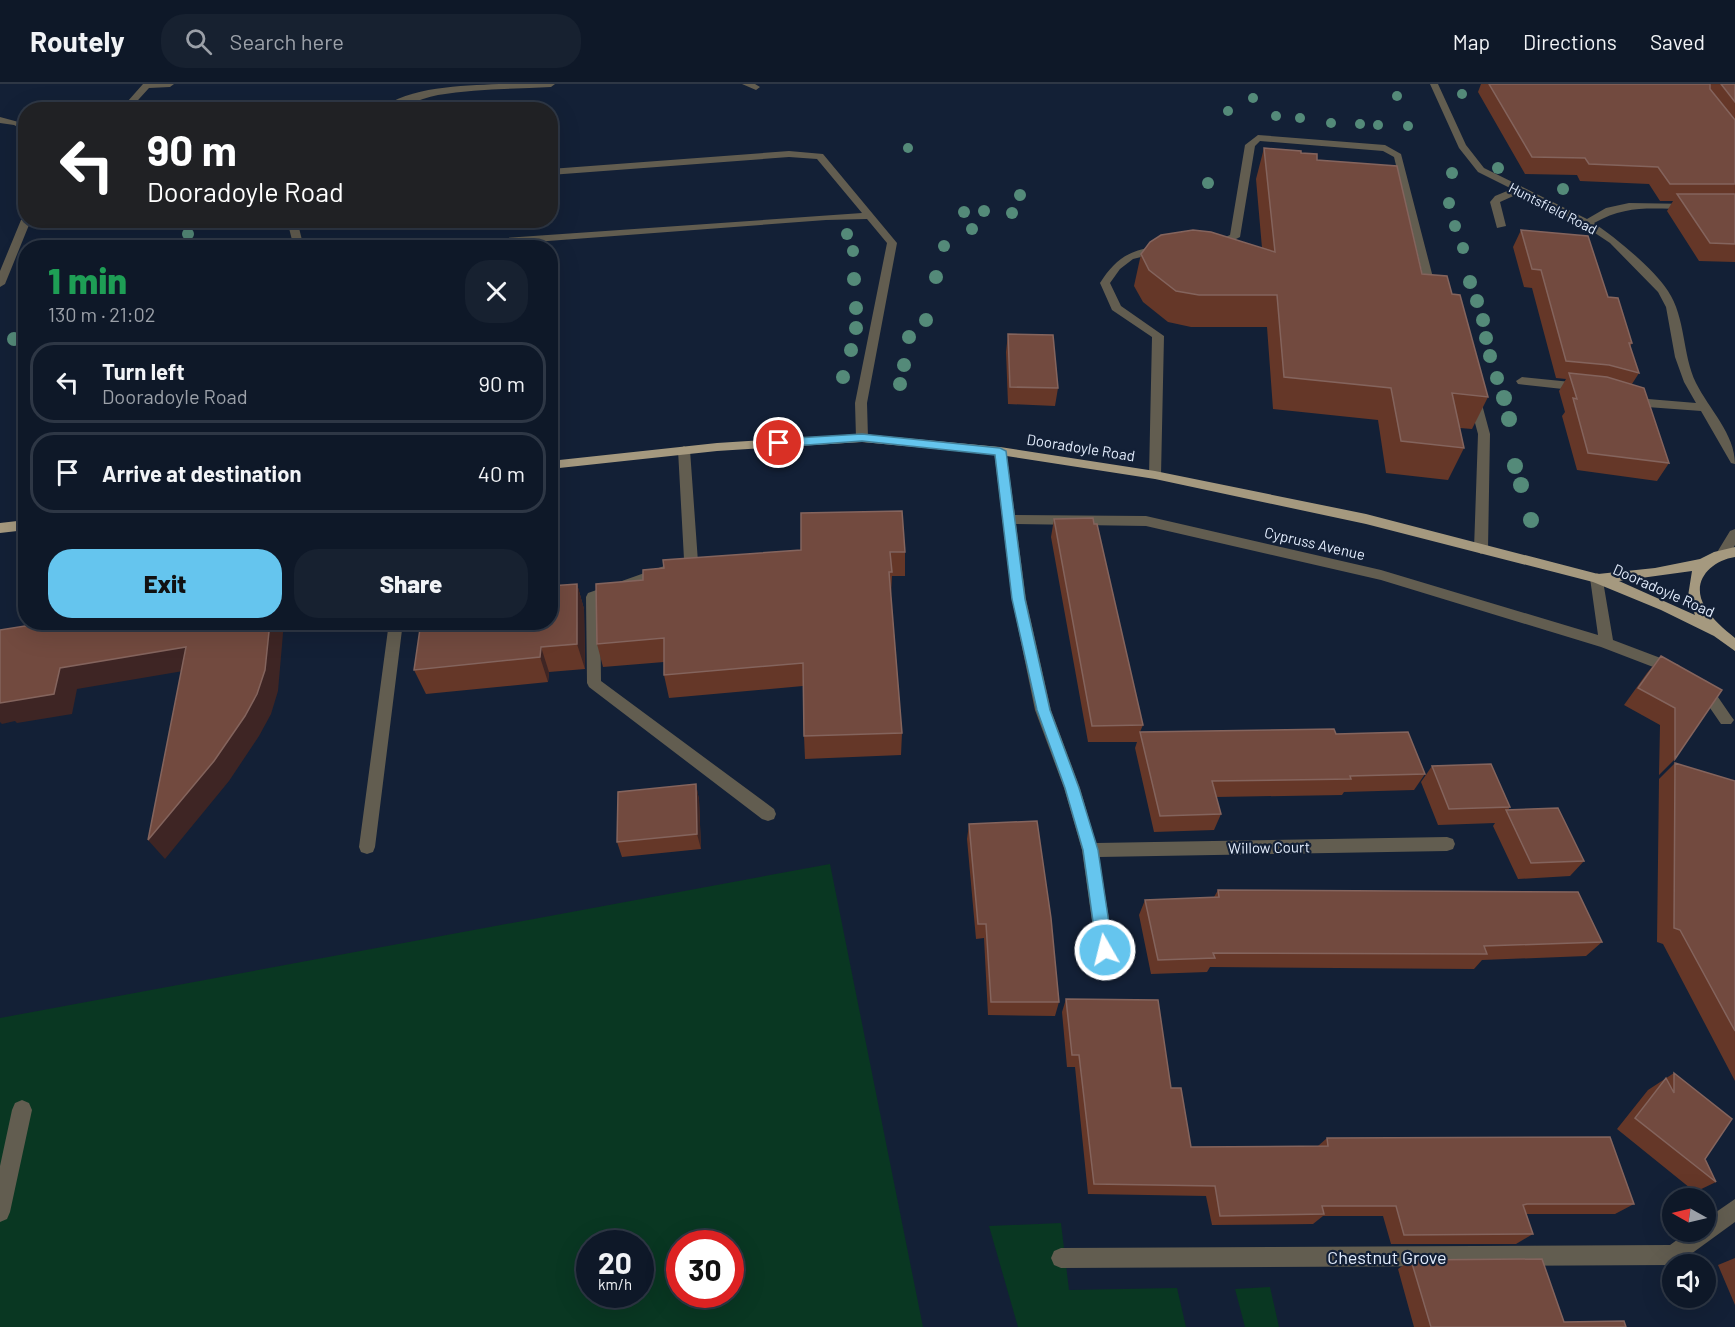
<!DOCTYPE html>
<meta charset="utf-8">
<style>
:root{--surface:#0e1828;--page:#172130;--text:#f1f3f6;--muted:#9ba0a8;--line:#2e3745;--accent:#65c5ee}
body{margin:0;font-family:Barlow,sans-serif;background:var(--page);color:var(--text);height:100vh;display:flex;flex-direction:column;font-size:22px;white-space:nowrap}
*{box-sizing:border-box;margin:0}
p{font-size:20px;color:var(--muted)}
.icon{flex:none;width:33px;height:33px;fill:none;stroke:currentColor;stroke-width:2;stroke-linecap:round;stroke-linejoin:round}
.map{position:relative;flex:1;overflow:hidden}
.sheet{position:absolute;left:18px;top:156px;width:540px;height:390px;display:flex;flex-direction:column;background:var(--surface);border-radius:24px;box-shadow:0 6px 24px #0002,0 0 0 2px var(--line)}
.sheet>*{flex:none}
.hud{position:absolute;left:18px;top:18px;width:540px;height:126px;border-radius:24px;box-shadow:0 6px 24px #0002,0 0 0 2px var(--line);background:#202124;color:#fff;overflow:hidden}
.needle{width:39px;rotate:278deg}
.buttons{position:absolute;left:1662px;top:1104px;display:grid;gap:12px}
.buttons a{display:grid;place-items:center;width:54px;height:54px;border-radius:50%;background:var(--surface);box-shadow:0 6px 24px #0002,0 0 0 2px var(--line);font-size:30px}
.speed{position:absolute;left:576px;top:1146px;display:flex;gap:12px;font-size:30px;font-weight:700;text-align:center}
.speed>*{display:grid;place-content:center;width:78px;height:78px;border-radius:50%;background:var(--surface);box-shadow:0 6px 24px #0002,0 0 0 2px var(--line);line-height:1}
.speed small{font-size:15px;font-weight:400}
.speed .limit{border:9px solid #d22;background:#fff;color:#111}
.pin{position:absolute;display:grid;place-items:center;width:51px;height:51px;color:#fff;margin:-26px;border:3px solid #fff;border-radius:50%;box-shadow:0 2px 6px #0007}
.me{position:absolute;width:66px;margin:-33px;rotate:352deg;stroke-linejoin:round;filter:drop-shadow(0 0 4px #0008)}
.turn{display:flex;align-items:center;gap:21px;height:126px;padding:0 30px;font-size:27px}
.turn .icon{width:78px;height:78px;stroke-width:2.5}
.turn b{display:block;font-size:42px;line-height:51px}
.round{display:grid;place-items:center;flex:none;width:63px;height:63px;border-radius:24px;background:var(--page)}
.summary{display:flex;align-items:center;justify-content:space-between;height:102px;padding:0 30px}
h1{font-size:36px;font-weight:800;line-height:45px;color:#1e9e55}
.button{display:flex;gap:12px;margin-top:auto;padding:12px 30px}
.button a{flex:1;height:69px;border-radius:24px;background:var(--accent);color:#111;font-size:24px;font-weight:800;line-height:69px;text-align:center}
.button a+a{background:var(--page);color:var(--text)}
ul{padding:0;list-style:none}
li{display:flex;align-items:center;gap:18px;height:81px;margin:0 12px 9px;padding:0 18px;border:3px solid var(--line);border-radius:24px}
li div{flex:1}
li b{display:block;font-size:22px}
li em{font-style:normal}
header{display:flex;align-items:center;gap:36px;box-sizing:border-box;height:84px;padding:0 30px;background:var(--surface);border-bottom:2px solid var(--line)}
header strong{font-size:28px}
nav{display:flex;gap:33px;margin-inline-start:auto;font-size:21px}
.search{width:420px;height:54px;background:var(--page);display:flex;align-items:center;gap:15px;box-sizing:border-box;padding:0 21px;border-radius:24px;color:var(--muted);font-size:22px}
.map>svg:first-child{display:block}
.green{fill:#093722;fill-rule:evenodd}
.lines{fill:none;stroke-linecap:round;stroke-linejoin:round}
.minor{fill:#625d50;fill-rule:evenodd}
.major{fill:#a5997f;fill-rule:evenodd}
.tree{fill:#548a79}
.wall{fill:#653728}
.shaded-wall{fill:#3e2524}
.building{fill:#724a3f;stroke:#84645d;stroke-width:1.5}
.route{fill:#65c5ee;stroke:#42809b;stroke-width:1.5}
.labels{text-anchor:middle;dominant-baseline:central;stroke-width:4.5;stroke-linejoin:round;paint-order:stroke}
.far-street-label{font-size:14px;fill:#e3edfd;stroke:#132036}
.street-label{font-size:15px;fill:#e3edfd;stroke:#132036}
.near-street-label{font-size:18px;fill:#e3edfd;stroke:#132036}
</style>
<header>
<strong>Routely</strong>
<div class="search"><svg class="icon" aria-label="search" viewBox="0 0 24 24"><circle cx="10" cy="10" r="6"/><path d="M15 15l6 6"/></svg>Search here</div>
<nav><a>Map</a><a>Directions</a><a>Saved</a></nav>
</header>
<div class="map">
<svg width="1735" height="1243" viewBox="0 0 1735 1243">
<rect width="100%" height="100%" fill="#132036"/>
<!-- green -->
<path class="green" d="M830,780L923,1243H0V934ZM590,1160H640V1210H590ZM680,1160H730V1210H680Z
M1061,1139L1069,1206L1177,1204L1186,1243H1018L989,1142Z
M1270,1203L1279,1243H1245L1235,1205Z"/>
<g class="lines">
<!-- minor -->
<path class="minor" d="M143,0H174L170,3L149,4L129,26H120Z
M499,0H555L551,3C513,5 475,5 438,11C418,15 398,26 379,26C410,2 461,2 499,0Z
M742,0H755L760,3L756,6Z
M1430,0H1438L1466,61L1484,84L1587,135L1606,124L1629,119L1693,120V124L1689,125C1652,125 1627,120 1594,139C1616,154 1654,185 1668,207C1686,234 1682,270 1696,299C1709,325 1735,350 1735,380L1731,379L1701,327L1647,323L1626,317L1624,314L1630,310L1648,315L1696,319L1684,298L1675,273L1666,223L1658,208L1610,159L1583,141L1520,109L1500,118L1506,142L1497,144L1490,118L1495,112L1512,105L1478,88L1459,64Z
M0,33L26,40V47L14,41L0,39Z
M1258,51L1385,61L1401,70L1437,209L1436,211H1428L1427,209L1394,73L1383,67L1260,57L1255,62L1240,153L1218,164H1210V160L1230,151L1245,61Z
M789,67L823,70L897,159L867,319L868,354L862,358L856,354L855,319L887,159L867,135L826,136L455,164H401L406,161L862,129L817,75L789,73L550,91V85Z
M26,133V136H31L5,200L0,203V187L21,136Z
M287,136H297L304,164H294Z
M1153,163H1164L1169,166L1133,175L1120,185L1110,199L1121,222L1164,252L1161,391L1155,395L1149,391L1152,253L1112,226L1100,199C1114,177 1127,167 1153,163Z
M1522,293L1581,299L1587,303L1581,307L1518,300L1516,297Z
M1474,309L1480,313L1490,350L1488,465L1481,470L1474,465L1478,350L1468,313Z
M684,362L690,366L698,478L696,481L600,516L601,597L774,725L776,730L774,735L768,737L762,735L589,603L587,599L586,513L588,509L684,475L678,366Z
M1000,363L1006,367L1015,431L1146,432L1381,486L1598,551L1590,494L1597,489L1602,491L1613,556L1679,581L1681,585L1679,589L1674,591L1601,563L1381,496L1146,442L1016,440L1026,515L1051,626L1080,704L1096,759L1447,753L1453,755L1455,760L1453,765L1447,767L1099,773L1114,866L1111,872L1105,874L1099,872L1096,866L1082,766L1064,704L1035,626L1012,515L994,367Z
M1735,445V461L1728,473H1718L1716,470L1730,447Z
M389,538H403L375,763L373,768L367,770L361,768L359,763Z
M1702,595L1707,597L1731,632L1734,636L1731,640H1721L1697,605L1695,601L1697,597Z
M22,1016L29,1019L32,1026L10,1128L7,1135L0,1138V1082L12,1026L15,1019Z
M1735,1115V1138L1680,1178L1672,1181L1061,1184L1054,1181L1051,1174L1054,1167L1061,1164L1670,1161L1688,1148H1706V1135Z"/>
<!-- major -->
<path class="major" d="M862,350L1000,363L1155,387L1366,430L1598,490L1655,484L1700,475L1714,468L1735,463V473C1710,477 1690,498 1705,523C1713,536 1724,545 1735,554V567L1714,552L1661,526L1593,498L1366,440L1155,395L1000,371L862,358L717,367L550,385V377L717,359ZM1692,487L1688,512L1695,531L1619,497Z
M26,436V446L0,449V439Z"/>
</g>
<!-- trees -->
<g class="tree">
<circle cx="1462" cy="10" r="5"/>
<circle cx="1397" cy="12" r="5"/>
<circle cx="1253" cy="14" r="5"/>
<circle cx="1228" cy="27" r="5"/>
<circle cx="1276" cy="32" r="5"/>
<circle cx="1300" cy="34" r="5"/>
<circle cx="1331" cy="39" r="5"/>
<circle cx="1360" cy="40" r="5"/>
<circle cx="1378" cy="41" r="5"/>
<circle cx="1408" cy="42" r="5"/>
<circle cx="908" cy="64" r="5"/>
<circle cx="1498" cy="84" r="6"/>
<circle cx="1452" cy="89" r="6"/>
<circle cx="1208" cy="99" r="6"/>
<circle cx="1563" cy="105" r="6"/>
<circle cx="1020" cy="111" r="6"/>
<circle cx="1449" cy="119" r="6"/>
<circle cx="984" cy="127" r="6"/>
<circle cx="964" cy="128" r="6"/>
<circle cx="1012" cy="129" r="6"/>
<circle cx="1455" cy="142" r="6"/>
<circle cx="972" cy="145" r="6"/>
<circle cx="188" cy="150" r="6"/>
<circle cx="847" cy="150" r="6"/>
<circle cx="944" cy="162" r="6"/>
<circle cx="1463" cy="164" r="6"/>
<circle cx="853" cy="167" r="6"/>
<circle cx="936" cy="193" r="7"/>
<circle cx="854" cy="195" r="7"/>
<circle cx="1470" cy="198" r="7"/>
<circle cx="1477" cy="217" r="7"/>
<circle cx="856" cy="224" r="7"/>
<circle cx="926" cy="236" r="7"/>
<circle cx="1483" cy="236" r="7"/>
<circle cx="856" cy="244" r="7"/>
<circle cx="909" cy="253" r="7"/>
<circle cx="1486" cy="254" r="7"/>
<circle cx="14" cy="255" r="7"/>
<circle cx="851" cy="266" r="7"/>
<circle cx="1490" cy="272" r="7"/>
<circle cx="904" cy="281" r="7"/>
<circle cx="843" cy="293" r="7"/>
<circle cx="1497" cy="294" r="7"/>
<circle cx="900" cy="300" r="7"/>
<circle cx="1504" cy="314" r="8"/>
<circle cx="1509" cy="335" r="8"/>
<circle cx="1515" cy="382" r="8"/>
<circle cx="1521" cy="401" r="8"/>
<circle cx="1531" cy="436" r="8"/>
</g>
<!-- wall -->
<path class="wall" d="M1481,0H1735V178L1699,177L1667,127L1673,117H1660L1649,100L1580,97L1577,91L1525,90L1478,8Z
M1264,64L1301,69L1317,76L1422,190L1452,210L1488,313L1472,345L1460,344L1464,364L1448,396L1386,389L1378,336L1273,325L1267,243H1191L1168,238L1143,218L1134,202L1141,170L1262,164L1256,95Z
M1521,146L1608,213L1632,259L1630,263L1639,289L1632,300L1669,379L1657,397L1577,386L1562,332L1565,328L1559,307L1566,295L1556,294L1532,204L1524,203L1513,163Z
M1008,250L1058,304L1055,322L1008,320L1006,268Z
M1054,435L1143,641L1140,648L1336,650L1425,690L1414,706L1344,708L1342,711L1216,713L1221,730L1214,746L1154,748L1135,664L1137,658H1088L1051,453Z
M550,444L556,462L554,502L577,500L584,525L585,585L549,588L548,598L426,610L414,586L550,538Z
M905,468V492H892L891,512L902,649L901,671L805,675L804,652L803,602L669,614L664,591V578L603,583L597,560L643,496L664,484L663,476Z
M1661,572L1722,606L1675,675L1659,691L1660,641L1624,621L1647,589Z
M1675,679L1735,697V997L1663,860L1657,858L1659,695Z
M1432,682L1510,723L1508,726L1584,777L1570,792L1518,795L1493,742L1495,739L1438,741L1421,698Z
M696,700L699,716L701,765L622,773L617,758Z
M969,740L1059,918L1055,932L988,931L984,854L976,855L967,755Z
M1218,806L1602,858L1586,872L1482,876L1474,885L1210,883L1207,888L1151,890L1139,831L1145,816L1214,813Z
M1066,915L1171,1004L1191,1063L1318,1062L1327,1054L1634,1120L1615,1130H1526L1533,1150L1516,1160H1391L1383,1132H1323L1313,1140L1212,1141L1206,1112L1088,1110L1075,983H1067L1062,928Z
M1674,989L1705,1075L1716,1098L1695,1108L1617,1045L1648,1006Z
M1735,1174V1221L1718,1181Z
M1411,1176L1564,1238L1626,1243H1414L1398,1185Z"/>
<!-- shaded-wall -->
<path class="shaded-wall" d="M550,444L556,462L552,527L550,522Z
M577,500L584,525L585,585L577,560Z
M270,538H284L278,607L271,630L259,652L229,697L165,775L148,756Z
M186,563L201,584L77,605L72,630L17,639L15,637L2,640L0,638V619L60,584Z
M541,563L549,588L548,598L540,573Z
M696,700L699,716L701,765L697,750Z"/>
<!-- building -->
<path class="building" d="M1489,0H1710V5L1735,36V100H1670L1658,83L1589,80L1585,74L1532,73Z
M1721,0H1735V18Z
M1264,64L1301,67V69L1317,70V76L1397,82L1422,190L1447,192L1452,210L1460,211L1488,313L1452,309L1464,364L1401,357L1391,304L1284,293L1277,211H1199L1176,207L1149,186L1141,170L1150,158L1161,151L1193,146L1211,148L1275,168Z
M1677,110H1735V160L1710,159Z
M1521,146L1588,152L1608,213L1618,214L1632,259H1629L1639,289L1609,281L1566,277L1541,186L1532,185Z
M1008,250L1053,251L1058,304L1010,303Z
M1569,289L1607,293L1644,304L1669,379L1588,369L1573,314L1577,315Z
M902,427L905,468H890L892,488H889L902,649L804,652L803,579L664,591V554L597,560L596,500L643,496V486L664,484L663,476L801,466V429Z
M1093,434L1094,440H1097L1143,641L1092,642L1054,435Z
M577,500V560L541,563L540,573L414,586L421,538H550V502Z
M50,538H270L265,586L257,610L245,632L214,677L148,756L186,563L60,584L54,610L0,619V546Z
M1661,572L1722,606L1675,675V624L1638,604Z
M1334,645L1336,650L1408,648L1425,690L1350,692L1351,695L1212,697L1221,730L1160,732L1140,648Z
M1675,679L1735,697V947L1680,846L1674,844Z
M1491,680L1510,723L1449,725L1432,682Z
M696,700L697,750L617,758L618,708Z
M1558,724L1584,777L1531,779L1506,726Z
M1037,737L1051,834L1059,918H991L986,840H978L969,740Z
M1218,806L1578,808L1602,858L1484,862L1487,870L1213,869L1215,874L1158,876L1145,816L1219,813Z
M1066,915L1158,916L1171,1004H1181L1191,1063L1328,1062L1327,1054L1610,1053L1634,1120H1527L1523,1121L1533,1150L1404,1151L1396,1122H1322L1324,1130L1220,1132L1215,1102L1094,1100L1079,971H1072Z
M1674,989L1732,1035L1705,1075L1716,1098L1635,1034L1666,994L1674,1009Z
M1542,1175L1564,1238L1624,1237L1626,1243H1431L1411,1176Z"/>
<!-- route -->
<path class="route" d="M862,350L1000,364L1006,367L1025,515L1050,626L1079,704L1098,766L1113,866L1110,871L1105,874L1099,871L1097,866L1083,766L1065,704L1037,626L1012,515L995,371L862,357L779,363L774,359L779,355Z"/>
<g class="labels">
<!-- far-street labels -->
<g class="far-street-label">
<text transform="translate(1553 124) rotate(27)">Huntsfield Road</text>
</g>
<!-- street labels -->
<g class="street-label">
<text transform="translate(1081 363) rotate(9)">Dooradoyle Road</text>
<text transform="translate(1315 459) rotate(13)">Cypruss Avenue</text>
<text transform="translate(1664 506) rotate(24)">Dooradoyle Road</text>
<text transform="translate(1269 763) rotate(-1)">Willow Court</text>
</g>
<!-- near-street labels -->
<g class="near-street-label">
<text x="1387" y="1173">Chestnut Grove</text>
</g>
</g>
</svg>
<div class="buttons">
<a><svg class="needle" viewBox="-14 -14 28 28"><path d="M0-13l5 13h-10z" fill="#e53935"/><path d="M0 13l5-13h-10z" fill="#9ba0a8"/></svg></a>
<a><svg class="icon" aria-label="sound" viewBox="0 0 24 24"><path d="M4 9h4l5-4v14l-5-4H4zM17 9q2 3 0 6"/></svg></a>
</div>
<div class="speed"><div>20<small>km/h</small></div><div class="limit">30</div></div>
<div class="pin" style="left:779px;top:359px;background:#d93025"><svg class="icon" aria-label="arrive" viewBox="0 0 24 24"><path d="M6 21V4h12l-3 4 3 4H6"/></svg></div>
<svg class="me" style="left:1105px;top:866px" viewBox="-20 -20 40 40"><circle r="17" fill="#65c5ee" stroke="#fff" stroke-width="3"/><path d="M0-11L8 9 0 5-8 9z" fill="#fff"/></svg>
<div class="hud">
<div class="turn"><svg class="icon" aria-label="left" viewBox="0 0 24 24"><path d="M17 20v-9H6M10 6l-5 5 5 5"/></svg><div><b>90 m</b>Dooradoyle Road</div></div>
</div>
<section class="sheet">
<div class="summary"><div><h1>1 min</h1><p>130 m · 21:02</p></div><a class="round"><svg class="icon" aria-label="close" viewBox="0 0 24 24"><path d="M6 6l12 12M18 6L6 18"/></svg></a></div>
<ul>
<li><svg class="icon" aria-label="left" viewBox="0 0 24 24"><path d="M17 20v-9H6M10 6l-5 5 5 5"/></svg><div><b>Turn left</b><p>Dooradoyle Road</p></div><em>90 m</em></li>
<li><svg class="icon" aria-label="arrive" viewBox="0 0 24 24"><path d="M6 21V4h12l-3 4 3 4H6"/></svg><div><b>Arrive at destination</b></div><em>40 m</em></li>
</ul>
<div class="button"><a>Exit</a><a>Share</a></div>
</section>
</div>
